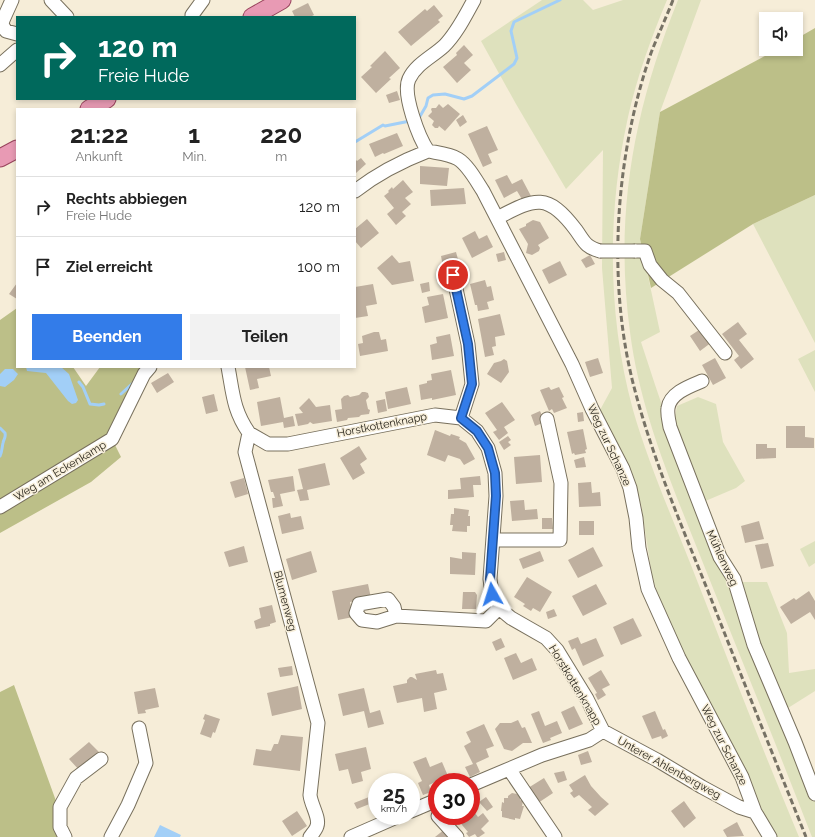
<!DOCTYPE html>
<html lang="de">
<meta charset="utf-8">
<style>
:root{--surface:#fff;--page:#f2f2f2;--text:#222;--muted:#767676;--line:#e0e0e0;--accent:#337ce9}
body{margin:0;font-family:Raleway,sans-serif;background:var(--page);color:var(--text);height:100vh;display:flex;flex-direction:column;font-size:15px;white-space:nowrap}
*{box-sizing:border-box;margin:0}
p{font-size:13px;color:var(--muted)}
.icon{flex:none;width:22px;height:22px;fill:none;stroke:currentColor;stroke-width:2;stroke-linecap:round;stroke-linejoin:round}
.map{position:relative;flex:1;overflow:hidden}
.panel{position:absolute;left:16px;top:108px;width:340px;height:260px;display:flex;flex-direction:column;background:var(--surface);border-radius:0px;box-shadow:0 2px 6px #0003}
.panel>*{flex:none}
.hud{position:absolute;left:16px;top:16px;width:340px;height:84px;border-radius:0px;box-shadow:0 2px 6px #0003;background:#00695c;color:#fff;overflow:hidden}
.fabs{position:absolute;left:759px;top:12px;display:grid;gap:8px}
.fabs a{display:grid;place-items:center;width:44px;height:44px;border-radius:0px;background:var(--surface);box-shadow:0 2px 6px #0003;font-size:20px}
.speed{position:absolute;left:368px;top:773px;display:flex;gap:8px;font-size:20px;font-weight:700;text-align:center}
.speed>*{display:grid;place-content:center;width:52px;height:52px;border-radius:50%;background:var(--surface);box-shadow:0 2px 6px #0003;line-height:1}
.speed small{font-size:10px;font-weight:400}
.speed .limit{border:6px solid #d22;background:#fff;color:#111}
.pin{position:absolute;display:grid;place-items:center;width:34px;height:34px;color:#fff;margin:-17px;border:2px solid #fff;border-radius:50%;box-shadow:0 1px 4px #0007}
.me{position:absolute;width:44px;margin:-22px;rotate:354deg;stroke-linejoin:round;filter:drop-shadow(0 0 3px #0008)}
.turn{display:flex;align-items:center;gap:14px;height:84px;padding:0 16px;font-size:18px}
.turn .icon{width:52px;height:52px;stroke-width:2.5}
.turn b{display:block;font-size:28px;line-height:34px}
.eta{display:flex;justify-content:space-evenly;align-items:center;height:68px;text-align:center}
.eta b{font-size:24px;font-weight:700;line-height:28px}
.button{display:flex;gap:8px;margin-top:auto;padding:8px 16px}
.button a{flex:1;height:46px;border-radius:0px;background:var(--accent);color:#fff;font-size:16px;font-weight:700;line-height:46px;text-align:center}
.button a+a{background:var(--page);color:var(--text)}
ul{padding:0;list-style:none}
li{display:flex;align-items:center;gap:12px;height:60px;padding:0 16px;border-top:1px solid var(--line)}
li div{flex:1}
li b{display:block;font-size:15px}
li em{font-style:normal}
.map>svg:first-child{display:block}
.green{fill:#dee1bd}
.forest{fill:#bcbf88}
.water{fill:#a2cff7}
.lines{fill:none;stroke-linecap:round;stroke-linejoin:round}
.stream{stroke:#a2cff7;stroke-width:3}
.building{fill:#bfb09f}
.minor-casing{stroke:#78705d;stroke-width:15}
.major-casing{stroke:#98435c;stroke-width:19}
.minor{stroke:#fff;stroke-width:13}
.major{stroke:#e89ab4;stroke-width:17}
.rail{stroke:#777265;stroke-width:3;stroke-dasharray:6 3;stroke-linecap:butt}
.minor-bridge-casing{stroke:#78705d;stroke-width:15;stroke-linecap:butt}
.minor-bridge{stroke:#fff;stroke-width:13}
.route-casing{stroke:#215197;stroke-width:10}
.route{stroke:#337ce9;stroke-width:7}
.labels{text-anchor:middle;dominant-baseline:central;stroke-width:3;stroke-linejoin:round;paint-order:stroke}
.street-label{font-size:11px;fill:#201d15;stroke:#f6edd8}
</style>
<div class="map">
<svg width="815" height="837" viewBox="0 0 815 837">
<rect width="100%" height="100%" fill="#f6edd8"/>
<!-- green -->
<path class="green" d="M542,0H583L593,10L623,0H667C651,38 637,77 628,117C607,212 607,315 633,410C650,469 676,526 698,583C731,668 764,753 799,837H777L765,818L688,666L662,608L652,576L641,504L625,461L600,410L612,388L602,268L603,150L566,189L516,104L481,41Z
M678,0H701L660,112L640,239L660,332L641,342C667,423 696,504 727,584L737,582H767L787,633L789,673L815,669V691L788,708L815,774V837H812C776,744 738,651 701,558C672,485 640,411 630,332C614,214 634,109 678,0Z
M815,195V343L753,224Z
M815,350V392L798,359Z
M698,397L716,404L723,442L745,481L736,488L703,502L673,427L677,406Z
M815,541V563L809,567L800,549Z"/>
<!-- forest -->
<path class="forest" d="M815,28V195L753,224L651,288L640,239L660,112L778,49H796V39Z
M17,308V367H73L86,386L100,367H145L112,439L121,457L91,482L0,533V320Z
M14,685L60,812L59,837H0V692Z"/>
<!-- water -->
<path class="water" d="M26,367H61L69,374L78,400L76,403L72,404L68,401L46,373L27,371Z
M5,369H13L18,374L14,380L5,387L0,386V374Z
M160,825L181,835L180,837H154Z"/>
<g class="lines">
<!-- stream -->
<path class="stream" d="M417,118H419L426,106L428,98L433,95L445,94L464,99L472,96L514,64L517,58L511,31L514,22L560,0
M355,142L383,125L385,126L410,121
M79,382L83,387L90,404L99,405L104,404
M121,394L134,382
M0,428L5,433C6,438 4,438 3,443C2,447 2,452 0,456"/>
</g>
<!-- building -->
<path class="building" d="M308,3L314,15L310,17H295L292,11Z
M434,5L443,16L438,20L440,22L411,46L398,32L425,9L427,11Z
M464,45L473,55L464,63L471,70L457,83L443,67L457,55L456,53Z
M385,51L400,68L389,78L391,79L376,93L361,77L372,67L370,66Z
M397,91L400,100L389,103L386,95Z
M439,104L443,108L448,104L460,114L445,131L439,126L438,128H435L432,125L434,121L428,116L432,112L431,109L432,108H436Z
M463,115L467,122L460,127L456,120Z
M487,126L498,150L488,154L492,163L483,167L468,134Z
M397,133L403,146L384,154L383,153L375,157L369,144Z
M361,158L366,164L356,173L355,159L357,161Z
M420,166L449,168L447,186L420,184Z
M507,175L512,184L522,179L531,196L523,201L517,191L504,198L495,180Z
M403,180L413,192L405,198L411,204L402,212L406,216L396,225L387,214L394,208L384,196L389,192L388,191L392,187L393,189Z
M464,188L466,204L431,206L430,190Z
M367,219L379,233L361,248L355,241V229Z
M533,220L540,222L549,238L538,245L540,248L539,251L532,255L526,253L528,244L519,229L526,226V224Z
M475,231L479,239L487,235L493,247L472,258L462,238Z
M456,252L459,263L443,267L441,256Z
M504,252L506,260L498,262L496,254Z
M392,255L399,263L410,261L414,281L392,285L377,268Z
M590,255L595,264L586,268L581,260Z
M560,261L567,275L549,284L542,270Z
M485,280L487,287L491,286L494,300L487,302L489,309L478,311L477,305H475L470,284Z
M429,282L430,291L422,293L420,284Z
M17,283V299L9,294Z
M373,284L377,304L366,306L368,316L355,318V287Z
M443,294L448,318L425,323L422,307L429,305L427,297Z
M500,314L505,335L495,337L496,346L492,347L494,355L485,357L478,319Z
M738,322L747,334L739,340L754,359L741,369L734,360L739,356L722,334Z
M702,328L712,342L700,351L690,336Z
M374,332H379L381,340L386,339L388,351L360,356L358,344L363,343L362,336Z
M450,334L454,356L432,360L430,345L437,343L436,337Z
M598,358L603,373L590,377L585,362Z
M715,358L726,378L713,385L702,365Z
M504,359L507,361L509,372L501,383L487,374L494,363L501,361Z
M245,367H269L271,376L257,379L259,388L250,390Z
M451,370L456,395L432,400V398L421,400L419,385L427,383V381L432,380L431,374Z
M168,373L174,382L157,393L151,383Z
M407,387L411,404L388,409L385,392Z
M549,387L551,390L559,387L564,397L562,398L567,408L554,413L552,409L549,411L540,390Z
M362,392H365L368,393L369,397L366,400L368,409L370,410L369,414L361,415L359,417L348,418L347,420L337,422L335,410L342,409L341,399L344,396L348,395L350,397L359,395Z
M214,394L218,411L206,414L202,397Z
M280,397L284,418L293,416L295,426L284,428L283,422L261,426L257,402Z
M309,398L316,407L330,405L332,421L313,424L310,422L308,424L298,426L295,414L303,413L299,408Z
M385,399L387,411L378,413L376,401Z
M502,402L515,420L504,427L508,433L499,440L493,432L497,430L485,413Z
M540,411L545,422L535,426L531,415Z
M583,412L584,421L578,422L577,413Z
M786,426H805V437L814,438V448H786Z
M583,429L587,449L585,450L586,453L575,455L574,453L572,454L567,432Z
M435,430L450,436L451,434L460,437L459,439L466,443L475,459L464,465L460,459L448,455L445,462L427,455Z
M508,436L511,440L508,442L511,445L504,450L499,442Z
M756,444H767V448H776V458L756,459Z
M359,446L367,459L360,464L365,473L353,480L340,458Z
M540,455L542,482L516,484L514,457Z
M584,457L586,467L576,468L574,460Z
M325,463L330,485L307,490L309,500L300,501L297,490L303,489L298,469Z
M293,476L295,491L280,494L283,506L273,508L272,498H275L273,492H271L268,480Z
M480,476L481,485H473L474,497L448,499V490L461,489L460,478Z
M244,478L248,494L235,498L230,482Z
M591,482L592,493L600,492L601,506L579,507L578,483Z
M524,500L525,510L537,509L538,519L512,521L510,501Z
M454,508L469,510L468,516H470V526H467V532L452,531L453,525H450L451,514H454Z
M290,513L291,518L301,516L304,529L282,534L278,516Z
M542,518H552L553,529H542Z
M579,521H594V535H579Z
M759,521L764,539L745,543L741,526Z
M768,543L774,566L761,569L755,545Z
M244,546L248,562L229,567L224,552Z
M593,547L603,566L578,578L568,560Z
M311,551L317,572L292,580L286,559Z
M540,551L544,561L523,569L519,559Z
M462,552L476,553L475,575L450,574V557L462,559Z
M527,577L552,592L540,612L533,608L531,611L523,606L525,604L514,597Z
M368,584L371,598L350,602L353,617L338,620L332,591Z
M596,584L607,604L583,616L572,596Z
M809,591L815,601V620L810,612L791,624L780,607L794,598L796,600Z
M463,592H475L477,595L476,609H462Z
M272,605L276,622L270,624V626L256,629L254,621L261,618L259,608Z
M554,609L557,616L548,619L546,612Z
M633,618L642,636L621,645L613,627Z
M578,637L581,644L596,638L604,656L583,666L575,648L572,650L568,641Z
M501,638L505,647L496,651L492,642Z
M516,653L521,663L532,658L537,670L513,680L504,658Z
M292,666L293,675L280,677L278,668Z
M436,670L437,674L443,673L447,690L434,693L437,709L424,712L422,698L397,703L393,686L407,683V680L410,677H412L417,680L415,674Z
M601,670L610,685L602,689L606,695L598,700L595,694L597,693L588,678Z
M298,686L302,709L272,716L267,693Z
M155,688L159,707L145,710L146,713L138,714L134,692Z
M364,688L370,713L380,710L384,724L368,728L364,711L343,716L338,694Z
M574,706L583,724L569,730L561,712Z
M539,711L545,726L557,721L562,733L550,738L551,740L543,743L531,714Z
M655,711L663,730L665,729L668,736L662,739L661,736L652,739L642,716Z
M205,714L220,719L215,733L213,732L211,738L200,734L205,720L203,719Z
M518,720L522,728L525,727L532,743H523L512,751L504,749L495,729L500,723H511Z
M484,724L494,746L486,749L489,757L476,763L480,772L470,777L465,767L473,764L464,746L471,742L466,732Z
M281,735L303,737L300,771L253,765L256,749L271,751L274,744H278Z
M89,742L100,753L80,771L69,759Z
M366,747L371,769L361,772L363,781L352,784L348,769L339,771L335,754Z
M588,751L592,762L581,765L578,755Z
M426,757L430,767L442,762L448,776L429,785L431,792L423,795L418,783L422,781L413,762Z
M564,771L567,780L558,783L554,773Z
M585,775L591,786L601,797L609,804L595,816L588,810L592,807L579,795L574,798L570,793L573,791L569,785Z
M544,778L553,793L538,803L528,788Z
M512,793L517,794L520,797V800L523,801L522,806H524L520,819L515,818V820L502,817V811H501L502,802L504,803V798H508V796Z
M369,797L372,803L357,809L354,803Z
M486,797L493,807L487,811L479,802Z
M684,801L696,818L684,828L671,811Z
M471,808L478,817L483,813L489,821L481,829L485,833L479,837H477L475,834L469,837L466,833L468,832L457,819L460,816H471Z
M297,811L307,826L292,836L282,821Z
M737,822L744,836L727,837L723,830Z
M445,829L452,837H435Z"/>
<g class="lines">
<!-- minor casing -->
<g class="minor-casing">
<path id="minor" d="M12,0L3,20L2,25L6,31L17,34
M51,0L67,17
M192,17V15L203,0
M0,65L17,50
M428,151C438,153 450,154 458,159C468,165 477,182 483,191L572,364L592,409L623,469L630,488L636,518L639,548L648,589L679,658L742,777L755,812L770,837
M428,151C419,138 402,94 409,79C416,64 432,57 444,46C457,33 465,16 474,0
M355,191C377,174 402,161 428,151
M497,218C534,199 547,191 576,230C584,241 585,247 600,251
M635,251H645L650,265L662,280L678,293L725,353
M453,275L468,344L472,384L461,418
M228,367C233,393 233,410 249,433L245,452L318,723L310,795C311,805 320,818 317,826C316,830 312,834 310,837
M702,381C690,386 670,393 668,408C667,414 669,421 670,427L720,557L734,579L754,645L795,742L815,794
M249,433L268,444H288L435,415L461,418L477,431L488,448L495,473L496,496L490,579L492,594L499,608L511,618L546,638L557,650L587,699L603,731
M0,507L112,439L144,374L150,367
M493,540H560L561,483L547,419
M396,616L394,607L388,599L359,604L356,613L362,620L377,622L396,616L486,621L499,608
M603,731L657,760L702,787L739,807L755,812
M509,769L555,837
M471,785L542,755L589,740L603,731
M411,811L437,800
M438,816L457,837
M65,837L60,827V807L76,778L101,759
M111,837L128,805L146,763L139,728
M351,837L399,816"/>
</g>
<!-- major casing -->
<g class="major-casing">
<path id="major" d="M252,17L282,0
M89,109L107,99
M0,158L17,149"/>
</g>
<!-- minor -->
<use href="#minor" class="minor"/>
<!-- major -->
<use href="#major" class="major"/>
<!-- rail -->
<path class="rail" d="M673,0C666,18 658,35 651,53C616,154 607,275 632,379C650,452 680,522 708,591C740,673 773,755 806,837"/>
<!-- minor-bridge casing -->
<g class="minor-bridge-casing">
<path id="minor-bridge" d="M600,251H635"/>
</g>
<!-- minor-bridge -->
<use href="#minor-bridge" class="minor-bridge"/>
</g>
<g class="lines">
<!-- route casing -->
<g class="route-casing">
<path id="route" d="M453,275L468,344L472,384L461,418L477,431L488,448L495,473L496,496L490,579L492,594"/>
</g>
<!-- route -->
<use href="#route" class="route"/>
</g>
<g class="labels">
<!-- street labels -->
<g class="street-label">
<text transform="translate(382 425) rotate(-11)">Horstkottenknapp</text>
<text transform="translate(609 445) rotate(65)">Weg zur Schanze</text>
<text transform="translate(60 471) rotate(-31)">Weg am Eckenkamp</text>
<text transform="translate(722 558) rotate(65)">Mühlenweg</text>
<text transform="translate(285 601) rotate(75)">Blumenweg</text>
<text transform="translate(575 685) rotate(59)">Horstkottenknapp</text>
<text transform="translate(724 745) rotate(63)">Weg zur Schanze</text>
<text transform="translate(669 768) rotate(29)">Unterer Ahlenbergweg</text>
</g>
</g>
</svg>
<div class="fabs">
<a><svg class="icon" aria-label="sound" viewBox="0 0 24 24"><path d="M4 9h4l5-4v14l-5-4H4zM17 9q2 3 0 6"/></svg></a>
</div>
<div class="speed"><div>25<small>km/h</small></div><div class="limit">30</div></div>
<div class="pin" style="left:453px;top:275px;background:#d93025"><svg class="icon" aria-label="arrive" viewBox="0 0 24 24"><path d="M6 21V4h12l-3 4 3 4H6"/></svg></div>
<svg class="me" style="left:492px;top:594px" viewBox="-20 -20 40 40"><path d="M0-17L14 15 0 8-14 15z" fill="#337ce9" stroke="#fff" stroke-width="4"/></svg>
<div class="hud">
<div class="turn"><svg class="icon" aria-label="right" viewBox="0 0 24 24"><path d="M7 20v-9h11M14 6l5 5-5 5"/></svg><div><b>120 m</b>Freie Hude</div></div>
</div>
<section class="panel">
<div class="eta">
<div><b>21:22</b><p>Ankunft</p></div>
<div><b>1</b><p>Min.</p></div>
<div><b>220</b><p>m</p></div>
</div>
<ul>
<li><svg class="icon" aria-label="right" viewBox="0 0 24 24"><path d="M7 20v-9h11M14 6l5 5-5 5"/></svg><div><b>Rechts abbiegen</b><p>Freie Hude</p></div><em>120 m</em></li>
<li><svg class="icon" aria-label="arrive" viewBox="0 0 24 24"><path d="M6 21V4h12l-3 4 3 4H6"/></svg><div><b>Ziel erreicht</b></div><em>100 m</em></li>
</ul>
<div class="button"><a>Beenden</a><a>Teilen</a></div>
</section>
</div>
